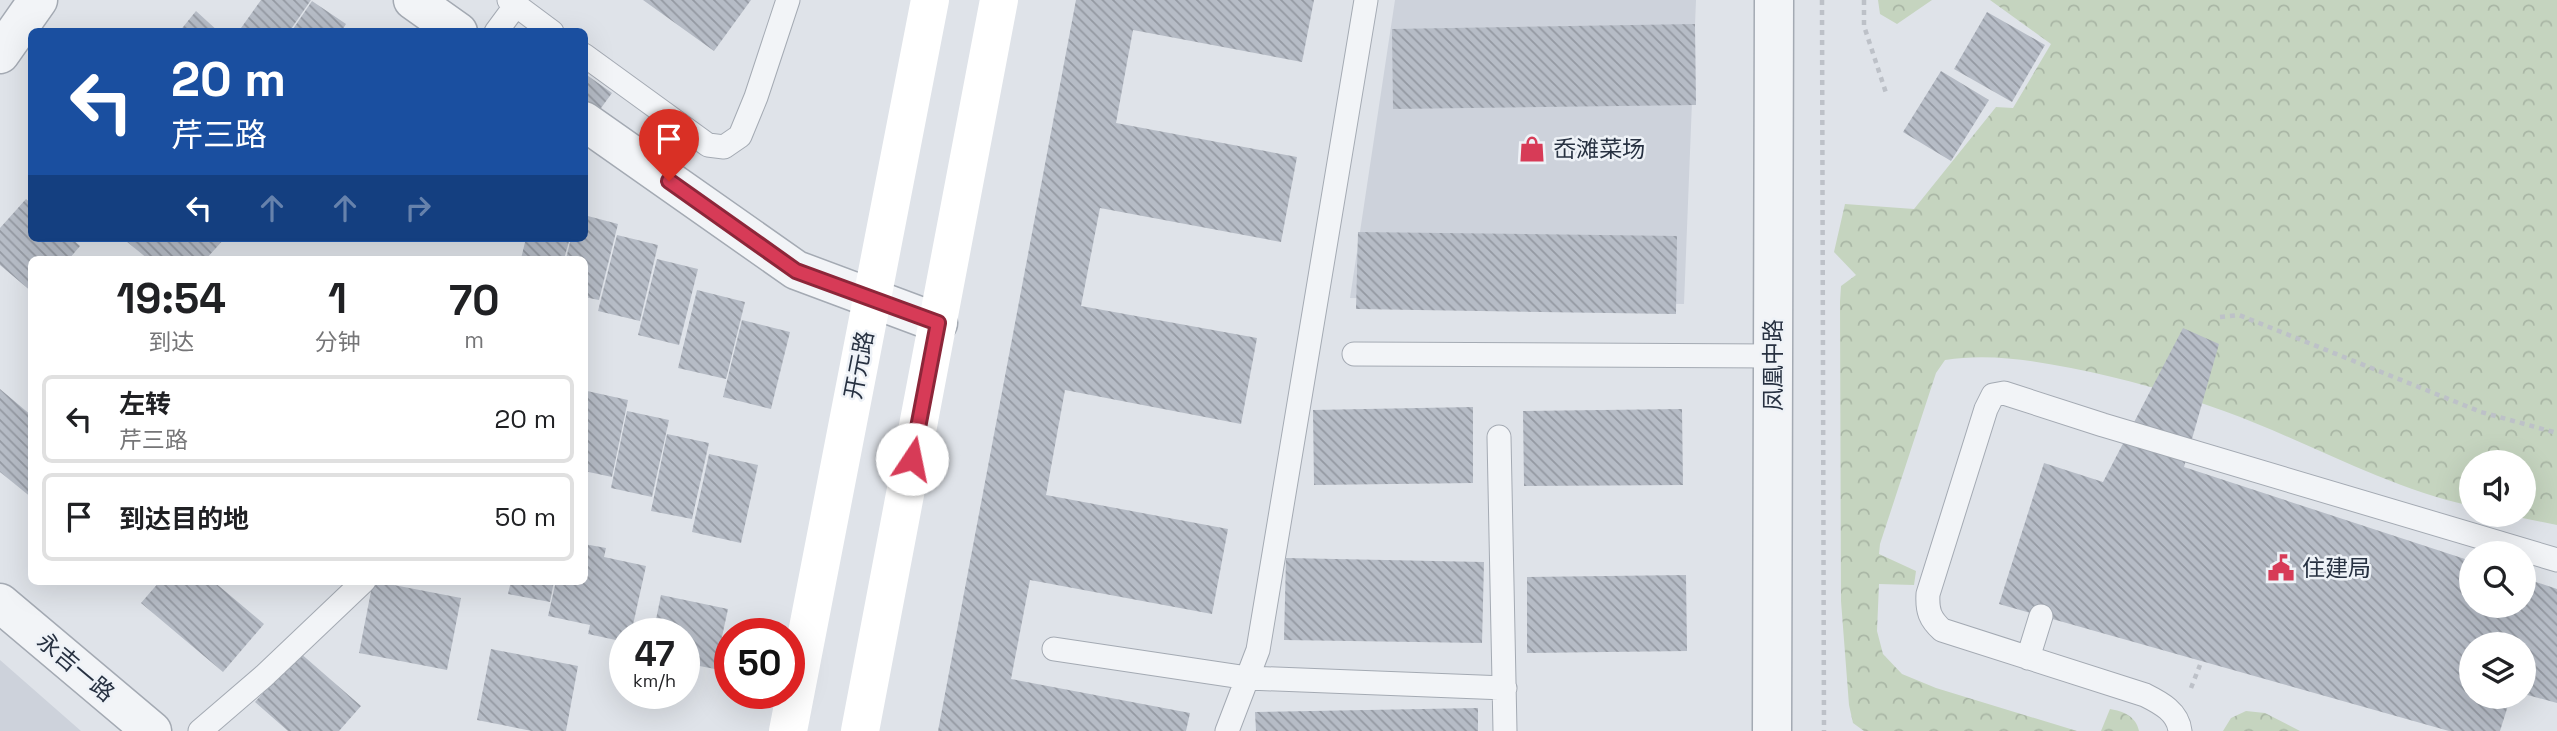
<!DOCTYPE html>
<html lang="zh">
<meta charset="utf-8">
<style>
:root{--surface:#fff;--page:#f6f6f6;--text:#202124;--muted:#757577;--line:#e0e0e0}
body{margin:0;font-family:"Space Grotesk","Noto Sans SC",sans-serif;background:var(--page);color:var(--text);height:100vh;display:flex;flex-direction:column;font-size:26px;white-space:nowrap}
*{box-sizing:border-box;margin:0}
p{font-size:23px;color:var(--muted)}
.icon{flex:none;width:38px;height:38px;fill:none;stroke:currentColor;stroke-width:2;stroke-linecap:round;stroke-linejoin:round}
.map{position:relative;flex:1;overflow:hidden}
.sheet{position:absolute;left:28px;top:256px;width:560px;height:329px;display:flex;flex-direction:column;background:var(--surface);border-radius:10px;box-shadow:0 7px 28px #0002}
.sheet>*{flex:none}
.banner{position:absolute;left:28px;top:28px;width:560px;height:214px;border-radius:10px;box-shadow:0 7px 28px #0002;background:#1a4fa0;color:#fff;overflow:hidden}
.fabs{position:absolute;left:2459px;top:450px;display:grid;gap:14px}
.fabs a{display:grid;place-items:center;width:77px;height:77px;border-radius:50%;background:var(--surface);box-shadow:0 7px 28px #0002;font-size:35px}
.speed{position:absolute;left:609px;top:618px;display:flex;gap:14px;font-size:35px;font-weight:700;text-align:center}
.speed>*{display:grid;place-content:center;width:91px;height:91px;border-radius:50%;background:var(--surface);box-shadow:0 7px 28px #0002;line-height:1}
.speed small{font-size:18px;font-weight:400}
.speed .limit{border:10px solid #d22;background:#fff;color:#111}
.pin{position:absolute;display:grid;place-items:center;width:60px;height:60px;color:#fff;margin:-72px -30px;border-radius:50% 50% 50% 0;rotate:-45deg;box-shadow:0 0 7px #0007}
.pin .icon{rotate:45deg}
.me{position:absolute;width:77px;margin:-38px;rotate:11deg;stroke-linejoin:round;filter:drop-shadow(0 0 5px #0008)}
.turn{display:flex;align-items:center;gap:24px;height:147px;padding:0 28px;font-size:32px}
.turn .icon{width:91px;height:91px;stroke-width:2.5}
.turn b{display:block;font-size:49px;line-height:60px}
.lanes{display:flex;align-items:center;height:66px;padding:0 28px;background:#0003;justify-content:center;gap:35px;direction:ltr}
.lanes .off{opacity:.35}
.eta{display:flex;justify-content:space-evenly;align-items:center;height:119px;text-align:center}
.eta b{font-size:42px;font-weight:700;line-height:49px}
ul{padding:0;list-style:none}
li{display:flex;align-items:center;gap:21px;height:88px;margin:0 14px 10px;padding:0 14px;border:4px solid var(--line);border-radius:10px}
li div{flex:1}
li b{display:block;font-size:26px}
li em{font-style:normal}
.map>svg:first-child{display:block}
.built{fill:#cdd2db}
.forest{fill:url(#forest-crowns)}
.building{fill:url(#building-back-hatch)}
.lines{fill:none;stroke-linecap:round;stroke-linejoin:round}
.service-casing{stroke:#a4aab3;stroke-width:25}
.minor-casing{stroke:#a4aab3;stroke-width:41}
.tertiary-casing{stroke:#a4aab3;stroke-width:41}
.path{stroke:#bdc1c8;stroke-width:4.5;stroke-dasharray:5 5;stroke-linecap:butt}
.service{stroke:#f2f4f7;stroke-width:23}
.minor{stroke:#f2f4f7;stroke-width:38}
.tertiary{stroke:#f2f4f7;stroke-width:38}
.secondary{stroke:#fff;stroke-width:38}
.route-casing{stroke:#8c2639;stroke-width:18}
.route{stroke:#d73b57;stroke-width:12}
.labels{text-anchor:middle;dominant-baseline:central;stroke-width:5;stroke-linejoin:round;paint-order:stroke}
.poi-label{font-size:23px;fill:#273141;stroke:#eef2f7;text-anchor:start}
.street-label{font-size:23px;fill:#273141;stroke:#eef2f7}
</style>
<div class="map">
<svg width="2557" height="731" viewBox="0 0 2557 731">
<defs>
<pattern id="forest-crowns" width="20" height="18" patternUnits="userSpaceOnUse" patternTransform="scale(1.75)"><rect width="20" height="18" fill="#c5d4bf"/><path d="M2 6a3 3 0 1 1 6 0M12 15a3 3 0 1 1 6 0" fill="none" stroke="#a9b6a5"/></pattern>
<pattern id="building-back-hatch" width="6" height="6" patternUnits="userSpaceOnUse" patternTransform="scale(1.75)"><rect width="6" height="6" fill="#b6bcc6"/><path d="M-1 5l2 2M0 0l6 6M5-1l2 2" fill="none" stroke="#9499a2"/></pattern>
</defs>
<rect width="100%" height="100%" fill="#dfe3e9"/>
<!-- built -->
<path class="built" d="M1395,0H1696L1684,304L1350,298Z
M0,660L81,731H0Z"/>
<!-- forest -->
<path class="forest" d="M1878,0H1932L1897,24L1880,14Z
M1990,0H2557V525L2508,515L2524,514V462H2471V506C2384,487 2307,441 2224,411C2175,393 2123,378 2071,368C2030,360 1987,353 1945,360L1936,373L1880,544L1879,554L1916,571L1914,585L1879,584L1877,631L1883,654L1902,674L1936,688L2077,731H1864L1853,723L1849,705L1841,601L1840,302L1841,286L1856,275L1834,252L1845,204L1914,209L1996,107L2013,108L2051,44Z
M2110,709C2123,711 2136,716 2139,731H2101Z
M2246,711L2265,713L2300,731H2223L2231,718Z"/>
<!-- building -->
<path class="building" d="M261,0H311L289,32H246L241,28Z
M643,0H751L714,51Z
M1076,0H1314L1302,62L1133,30L1116,123L1297,157L1281,242L1100,208L1081,306L1257,338L1241,424L1065,390L1046,495L1228,529L1212,614L1030,580L1011,679L1190,713L1186,731H938Z
M312,1L346,24L341,32H291Z
M196,11L219,32H179Z
M1987,12L2045,45L2012,102L1954,69Z
M1695,24L1696,105L1393,109L1392,29Z
M1941,71L1989,100L1951,161L1903,132Z
M584,73L612,93L593,119L584,113Z
M26,199L32,204V238H71L80,246L69,259H32V292L0,265V228Z
M584,215L618,224L599,300L584,297V259H566L571,238H584Z
M1358,232L1677,236L1676,314L1356,309Z
M617,235L658,245L640,321L598,311Z
M129,238H225L206,259H148L126,241Z
M526,238H570L564,259H521Z
M657,259L698,269L679,345L638,335Z
M697,290L745,302L726,379L678,368Z
M742,320L790,332L771,409L723,397Z
M2183,328L2219,344L2184,467L2471,561V606H2524V578L2557,589V703L2524,694V644H2471V696H2511L2500,731H2449L1999,604L2044,463L2103,482Z
M0,389L32,416V498L0,472Z
M587,391L628,400L612,477L584,471V401Z
M1473,407V483L1314,485L1313,410Z
M1682,409L1683,485L1524,486L1523,411Z
M627,411L669,420L652,497L611,488Z
M667,434L709,443L692,519L651,511Z
M709,454L758,465L741,543L692,532Z
M584,544L606,548L604,557L646,566L631,634H625V642L588,634L590,625L548,616L556,581H584Z
M1286,558L1484,562L1482,643L1284,640Z
M1686,575L1687,651L1527,653V577Z
M160,581H213L264,624L223,672L141,603Z
M373,581L461,598L447,670L359,653Z
M511,581H554L550,602L508,594Z
M661,595L728,609L715,669L684,663V634H653Z
M491,649L578,666L566,731H532L477,720Z
M299,652L361,706L339,731H288L255,702Z
M1478,708V731H1256L1255,712Z"/>
<g class="lines">
<!-- service casing -->
<g class="service-casing">
<path id="service" d="M509,0L552,32
M496,32L516,5
M584,55L708,145L724,147L740,136L756,97L788,0
M1354,354L1773,356
M1499,437L1505,731
M1054,649L1248,678L1505,688
M2028,658L2041,616
M200,731L264,676L364,581
M1227,731L1258,650L1366,0
M2180,731C2178,712 2161,703 2145,695L1942,630C1930,619 1927,611 1928,594L1986,409L1993,395L2004,393L2103,425L2557,560"/>
</g>
<!-- minor casing -->
<g class="minor-casing">
<path id="minor" d="M413,0L458,32
M584,121L796,270L938,323
M0,603L152,731"/>
</g>
<!-- tertiary casing -->
<g class="tertiary-casing">
<path id="tertiary" d="M0,54L38,0
M1772,731L1774,0"/>
</g>
<!-- path -->
<path class="path" d="M1822,0L1824,731
M1864,0V26L1887,96
M2220,317L2239,315L2481,412L2557,433
M2191,688L2200,665"/>
<!-- service -->
<use href="#service" class="service"/>
<!-- minor -->
<use href="#minor" class="minor"/>
<!-- tertiary -->
<use href="#tertiary" class="tertiary"/>
<!-- secondary -->
<path class="secondary" d="M788,731L930,0
M860,731L999,0"/>
</g>
<g class="lines">
<!-- route casing -->
<g class="route-casing">
<path id="route" d="M669,181L796,271L938,323L912,459"/>
</g>
<!-- route -->
<use href="#route" class="route"/>
</g>
<!-- icons -->
<defs>
<g id="shop-bare" transform="scale(2.1)"><path d="M-5-2.5h2.3a2.7 3.5 0 0 1 5.4 0H5L5.5 6h-11ZM-1.5-2.5h3a1.5 2.3 0 0 0-3 0Z" fill="#d73b57" stroke="#eef2f7" stroke-width="2.5" paint-order="stroke"/></g>
<g id="civic-bare" transform="scale(2.1)"><path d="M-.6-6.5H3V-4.5H.6V-3L4-1V1h2V6H-6V1h2V-1L-.6-3ZM-1.2 2.5V6h2.4V2.5Z" fill="#d73b57" stroke="#eef2f7" stroke-width="2.5" paint-order="stroke"/></g>
</defs>
<g fill-rule="evenodd">
<use href="#shop-bare" x="1532" y="149"/>
<use href="#civic-bare" x="2281" y="568"/>
</g>
<g class="labels">
<!-- poi labels -->
<g class="poi-label">
<text x="1553" y="149">岙滩菜场</text>
<text x="2302" y="568">住建局</text>
</g>
<!-- street labels -->
<g class="street-label">
<text transform="translate(859 365) rotate(-79)">开元路</text>
<text transform="translate(1773 365) rotate(-90)">凤凰中路</text>
<text transform="translate(76 667) rotate(40)">永吉一路</text>
</g>
</g>
</svg>
<div class="fabs">
<a><svg class="icon" aria-label="sound" viewBox="0 0 24 24"><path d="M4 9h4l5-4v14l-5-4H4zM17 9q2 3 0 6"/></svg></a>
<a><svg class="icon" aria-label="search" viewBox="0 0 24 24"><circle cx="10" cy="10" r="6"/><path d="M15 15l6 6"/></svg></a>
<a><svg class="icon" aria-label="layers" viewBox="0 0 24 24"><path d="M12 4l9 5-9 5-9-5zM3 14l9 5 9-5"/></svg></a>
</div>
<div class="speed"><div>47<small>km/h</small></div><div class="limit">50</div></div>
<div class="pin" style="left:669px;top:181px;background:#d93025"><svg class="icon" aria-label="arrive" viewBox="0 0 24 24"><path d="M6 21V4h12l-3 4 3 4H6"/></svg></div>
<svg class="me" style="left:912px;top:459px" viewBox="-20 -20 40 40"><circle r="19" fill="#fff"/><path d="M0-13L10 11 0 6-10 11z" fill="#d73b57"/></svg>
<div class="banner">
<div class="turn"><svg class="icon" aria-label="left" viewBox="0 0 24 24"><path d="M17 20v-9H6M10 6l-5 5 5 5"/></svg><div><b>20 m</b>芹三路</div></div>
<div class="lanes"><svg class="icon" aria-label="left" viewBox="0 0 24 24"><path d="M17 20v-9H6M10 6l-5 5 5 5"/></svg><svg class="icon off" aria-label="ahead" viewBox="0 0 24 24"><path d="M12 20V5M6 11l6-6 6 6"/></svg><svg class="icon off" aria-label="ahead" viewBox="0 0 24 24"><path d="M12 20V5M6 11l6-6 6 6"/></svg><svg class="icon off" aria-label="right" viewBox="0 0 24 24"><path d="M7 20v-9h11M14 6l5 5-5 5"/></svg></div>
</div>
<section class="sheet">
<div class="eta">
<div><b>19:54</b><p>到达</p></div>
<div><b>1</b><p>分钟</p></div>
<div><b>70</b><p>m</p></div>
</div>
<ul>
<li><svg class="icon" aria-label="left" viewBox="0 0 24 24"><path d="M17 20v-9H6M10 6l-5 5 5 5"/></svg><div><b>左转</b><p>芹三路</p></div><em>20 m</em></li>
<li><svg class="icon" aria-label="arrive" viewBox="0 0 24 24"><path d="M6 21V4h12l-3 4 3 4H6"/></svg><div><b>到达目的地</b></div><em>50 m</em></li>
</ul>
</section>
</div>
